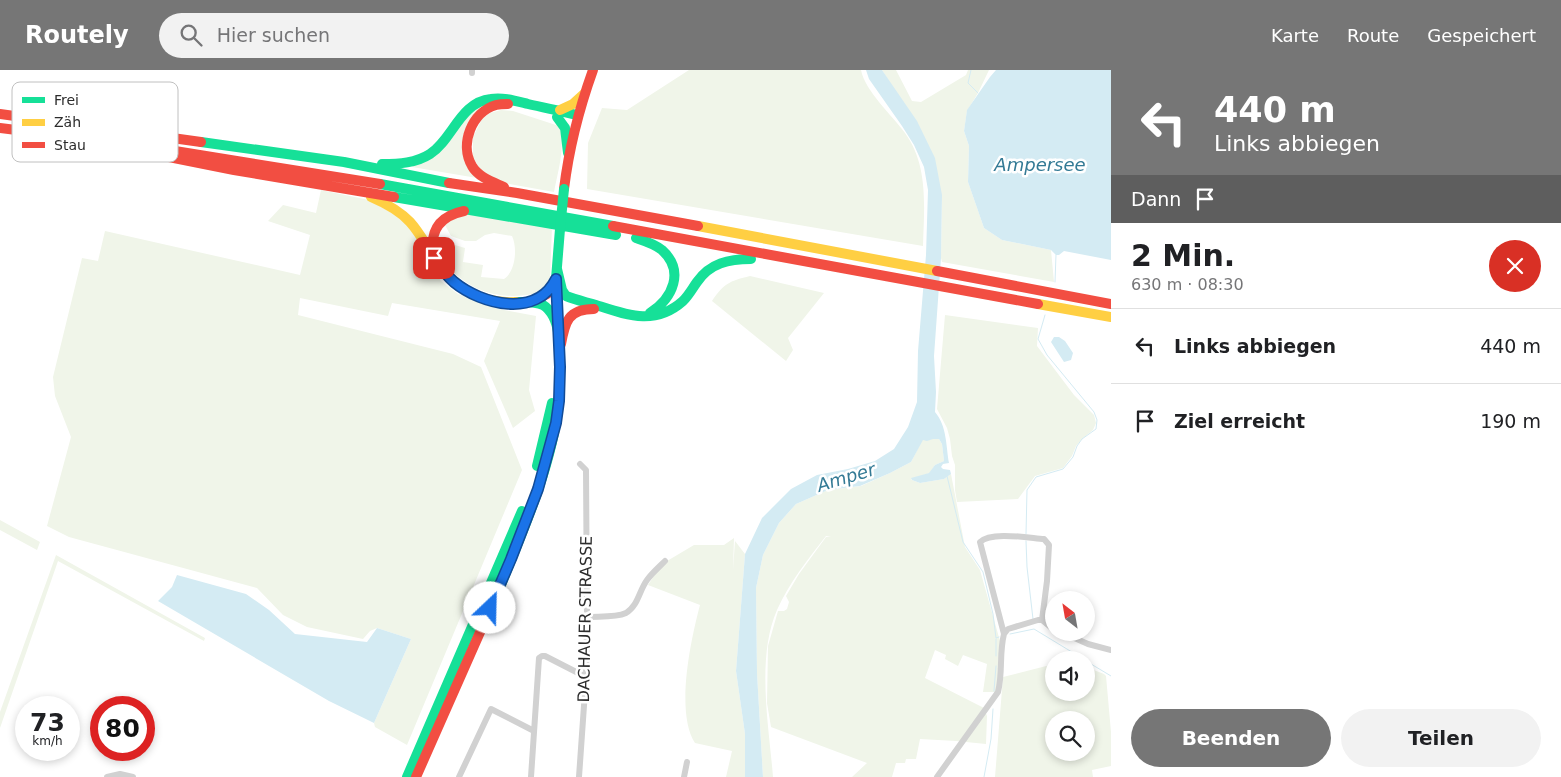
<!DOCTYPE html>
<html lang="de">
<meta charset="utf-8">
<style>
:root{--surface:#fff;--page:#f2f2f2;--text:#202124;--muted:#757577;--line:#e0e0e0;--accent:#767676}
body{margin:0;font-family:"DejaVu Sans",sans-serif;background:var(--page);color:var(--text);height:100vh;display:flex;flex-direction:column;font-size:19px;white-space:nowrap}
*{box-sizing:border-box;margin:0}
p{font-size:16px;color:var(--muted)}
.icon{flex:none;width:28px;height:28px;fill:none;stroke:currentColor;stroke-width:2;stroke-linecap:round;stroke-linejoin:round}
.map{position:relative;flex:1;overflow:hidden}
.sheet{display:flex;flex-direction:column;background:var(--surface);width:450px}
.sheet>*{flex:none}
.hud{background:#767676;color:#fff;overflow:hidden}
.needle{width:32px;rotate:329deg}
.tools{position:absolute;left:1045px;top:521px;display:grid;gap:10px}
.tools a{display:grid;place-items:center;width:50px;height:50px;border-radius:50%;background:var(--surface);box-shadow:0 2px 8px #0003;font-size:25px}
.speed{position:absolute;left:15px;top:626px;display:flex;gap:10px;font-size:25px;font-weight:700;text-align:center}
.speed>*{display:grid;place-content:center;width:65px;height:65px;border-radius:50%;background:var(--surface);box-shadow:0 2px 8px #0003;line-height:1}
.speed small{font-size:12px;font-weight:400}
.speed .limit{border:8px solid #d22;background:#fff;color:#111}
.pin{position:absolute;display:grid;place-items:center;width:42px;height:42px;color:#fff;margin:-21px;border-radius:10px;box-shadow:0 2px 8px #0006}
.me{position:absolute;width:55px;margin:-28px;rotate:24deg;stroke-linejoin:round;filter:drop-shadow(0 0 4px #0008)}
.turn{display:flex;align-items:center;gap:18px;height:105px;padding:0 20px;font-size:22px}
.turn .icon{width:65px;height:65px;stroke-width:2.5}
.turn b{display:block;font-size:35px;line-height:42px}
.then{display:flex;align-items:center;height:48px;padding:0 20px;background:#0003;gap:10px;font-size:19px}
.round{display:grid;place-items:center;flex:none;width:52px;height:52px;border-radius:26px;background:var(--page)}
.overview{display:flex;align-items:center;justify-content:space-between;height:85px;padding:0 20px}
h1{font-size:30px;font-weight:800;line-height:38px}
.cta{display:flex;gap:10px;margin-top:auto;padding:10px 20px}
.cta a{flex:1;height:58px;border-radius:30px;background:var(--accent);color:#fff;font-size:20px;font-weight:800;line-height:58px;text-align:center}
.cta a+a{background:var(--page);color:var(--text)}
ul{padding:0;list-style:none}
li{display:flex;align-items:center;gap:15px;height:75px;padding:0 20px;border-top:1px solid var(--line)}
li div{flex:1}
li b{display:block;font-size:19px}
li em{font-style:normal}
header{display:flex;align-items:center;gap:30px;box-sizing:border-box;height:70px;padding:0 25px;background:var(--accent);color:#fff}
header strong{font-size:24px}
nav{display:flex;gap:28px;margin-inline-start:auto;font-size:18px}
.search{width:350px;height:45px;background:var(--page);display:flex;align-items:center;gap:12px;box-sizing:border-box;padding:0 18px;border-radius:28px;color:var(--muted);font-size:19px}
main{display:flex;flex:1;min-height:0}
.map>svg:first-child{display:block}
.green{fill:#f0f5e9;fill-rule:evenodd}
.water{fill:#d4ebf3}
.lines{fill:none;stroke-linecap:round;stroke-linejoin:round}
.stream{stroke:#d4ebf3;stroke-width:1}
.street{stroke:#d1d1d1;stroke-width:6}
.fast{stroke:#16e098;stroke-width:10}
.slow{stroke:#ffcf43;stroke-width:10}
.jam{stroke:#f24e42;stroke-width:10}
.fast-bridge{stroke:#16e098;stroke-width:10}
.route-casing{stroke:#114b97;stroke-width:12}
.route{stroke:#1a73e8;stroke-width:9}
.labels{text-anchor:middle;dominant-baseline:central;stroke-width:5;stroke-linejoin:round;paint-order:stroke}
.street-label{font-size:16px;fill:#2c2c2c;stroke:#fff}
.water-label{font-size:18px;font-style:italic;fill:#337a95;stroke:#fff}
.key{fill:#fff;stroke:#c0c0c0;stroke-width:1}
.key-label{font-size:14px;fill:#2c2c2c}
</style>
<header>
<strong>Routely</strong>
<div class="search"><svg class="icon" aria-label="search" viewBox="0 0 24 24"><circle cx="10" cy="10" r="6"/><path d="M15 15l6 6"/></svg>Hier suchen</div>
<nav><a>Karte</a><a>Route</a><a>Gespeichert</a></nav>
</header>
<main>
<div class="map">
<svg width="1111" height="707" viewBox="0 0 1111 707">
<rect width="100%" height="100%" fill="#fff"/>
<!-- green -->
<path class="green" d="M689,0H861C865,21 892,45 905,63C929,96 924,138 923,176L587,119L588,73L602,38L627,40Z
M882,0H896L912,31L921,32L966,5L968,0H989L978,23L967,41L964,61L969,76L968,112L984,158L1002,170L1051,180L1054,212L942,192L941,188L942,127L894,19Z
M484,33L463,65L477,108L412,97L468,43Z
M501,40L513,41L559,56C566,76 558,101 554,122L493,111L482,103L473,87V67L482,49L490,43Z
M321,120L369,130L409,153L422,171L429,195L441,211L458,224L504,240L536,246L529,320L535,341L513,358L484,291L500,251L392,233L388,246L300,228L298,245L453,284L481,297L522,400L407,675L375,657L374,653L411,569L377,558L370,561L363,569L307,557L283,545L257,518L69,467L47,456L71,367L55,326L53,307L82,188L98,191L105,161L300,205L310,165L268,151L283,135L316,143Z
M465,144L552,157L550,210C546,222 538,224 526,225C496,229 470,220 449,198C443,192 438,183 437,174L445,172L465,178L463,192L483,195L481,207L504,209C515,202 518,179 512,166L494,163L485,165L476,171H465L451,166L445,155L449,151Z
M750,206L824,223L788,268L793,280L786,291L712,231C724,213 730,211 750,206Z
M945,245L1038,258L1037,276L1074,325L1094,345L1096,353L1093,360L1082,369L1076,376L1072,386L1063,398L1035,406L1018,429L957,432L955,420V395L952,386L950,369L947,358L937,339Z
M923,369H939L942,374L944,391L935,395L930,403L911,409L912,410L920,413L944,409L951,404L965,477L980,500L1000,571L997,622H983L987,594L963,585L958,596L945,589L946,585L935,580L925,608L984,638L987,646L986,674L956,671L920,669L916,689H906L905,693H896L892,707H852L867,693L771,657L767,633L768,576L778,541H784L787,539L789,532L786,526L799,504L826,467H831L826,466C808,489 789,513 777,540C756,588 769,656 773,707H763L757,603L756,518L763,485L779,453L796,434L828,420L861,416L890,403L911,392Z
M0,450L40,472L37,480L0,460Z
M734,468L733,500L735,471L745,484L736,601L745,664V707H726L732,681L695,673C675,642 691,569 700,535L648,515L662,494L694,475H724Z
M56,485L205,568L204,571L58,491L0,658V642Z
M1054,594V622H1086V597L1104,604L1106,606L1111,662V696L1092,700L1093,707H995L1003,607ZM1054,650H1086V682H1054Z"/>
<!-- water -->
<path class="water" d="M866,0H882L917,51L935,88L942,125L941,188L934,286L936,322L935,342C947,356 946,376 949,393L943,394L941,397L943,399L950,400L951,404L944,409L920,413L912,410L911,408L929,403L935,395L944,391L942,374L939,369H933L927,371L923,370L911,392L890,403L860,416L828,420L796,434L779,453L763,485L756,518L757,603L763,707H745V664L736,601L745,484L762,448L791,419L817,405L848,399L875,391L894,379L908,357L917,332L918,281L926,185L928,120L924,97L914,75L902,56L869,9Z
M996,0H1111V190L1064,181L1059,185H1056L1051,180L1002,170L984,158L968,112L969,76L964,61L967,40L990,7Z
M1054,267H1059L1065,271L1073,283L1071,290L1064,292L1051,272Z
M177,505L246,524L269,540L295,564L367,572L377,558L411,569L374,653L329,631L158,531L172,517Z"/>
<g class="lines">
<!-- stream -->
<path class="stream" d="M971,0L968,13L978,23
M1055,212L1056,185
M947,406L963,472L983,502L993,544L996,568L999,567
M1026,464L1027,420L1036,407L1063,399L1073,387L1077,376L1082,369L1096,359L1097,350L1094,342L1047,285L1038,269L1045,245
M1026,471L1027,497L1033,549
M1010,564L1034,559L1085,590
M996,569V586
M1086,591L1111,606
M994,621L996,596
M984,707L991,669L993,639"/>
<!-- street -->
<path class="street" d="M472,3V0
M587,547C599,546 615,548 626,543C638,536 639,521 647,510C652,503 659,497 665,491
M1061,562L1088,574L1111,580
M1004,564L1008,559L1038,550H1042L1054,560
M107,707L120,704L133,707
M459,707L491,639L534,661
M531,707L539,588L542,586H545L586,607
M579,707L586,607L587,547L586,400L580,394
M684,707L687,692
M937,707L998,622C1003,603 999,583 1004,564L980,472C991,461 1029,468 1044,469L1049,475L1047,511L1042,550"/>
<!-- fast -->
<path class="fast" d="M557,47L565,58L568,83
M201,72L344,92L449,113
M382,94C399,94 416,93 430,84C453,69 460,32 491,29C503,27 516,31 528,34C545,38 561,41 577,45
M380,114L613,156
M394,127L616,165
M636,168C645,171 655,174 662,180C685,201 673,228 650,243
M557,199L562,220L566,226C576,230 586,232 596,235C627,245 655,256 683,231C689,225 692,219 697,212C710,193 729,189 751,189
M558,258L556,209L560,159
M537,396L552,333
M500,517C524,459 552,395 559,333C560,322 559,310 559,299C560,280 562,247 543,235C535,231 525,232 516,232
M407,707L522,441"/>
<!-- slow -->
<path class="slow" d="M560,40L573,34L584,24
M371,127C385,133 399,140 410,152C420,163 427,177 436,190C454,218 482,234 516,232
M698,156L937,201
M1038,234L1111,247"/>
<!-- jam -->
<path class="jam" d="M0,44L201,72
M0,58L144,76L380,114
M159,85L234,100L394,127
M449,113L517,123L698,156
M504,117C493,112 478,107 472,96C459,74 472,42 496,35C500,34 504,34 508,34
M564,119C569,78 579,39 593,0
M613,156L1038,234
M433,184C430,160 440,146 464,141
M937,201L1111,234
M530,232L547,224L556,209
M561,274C565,252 568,239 594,239
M416,707L500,517"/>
<!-- fast-bridge -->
<path class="fast-bridge" d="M560,159L564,119"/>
</g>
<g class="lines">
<!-- route casing -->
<g class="route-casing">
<path id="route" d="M434,188C440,197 446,205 454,212C482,235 537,248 556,209L560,297L559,331L556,353L538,419L511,489L490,538"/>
</g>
<!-- route -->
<use href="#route" class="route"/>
</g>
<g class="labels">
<!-- street labels -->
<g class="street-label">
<text transform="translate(585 549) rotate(-89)">DACHAUER STRASSE</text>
</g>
<!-- water labels -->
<g class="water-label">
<text x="1040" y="94">Ampersee</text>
<text transform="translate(846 407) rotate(-17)">Amper</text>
</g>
</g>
<!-- legend -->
<rect x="12" y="12" width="166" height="80" rx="8" class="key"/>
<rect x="22" y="27" width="23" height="6" fill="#16e098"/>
<rect x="22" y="49" width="23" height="7" fill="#ffcf43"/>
<rect x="22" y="72" width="23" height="6" fill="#f24e42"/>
<g class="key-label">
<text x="54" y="35">Frei</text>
<text x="54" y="57">Zäh</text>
<text x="54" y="80">Stau</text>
</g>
</svg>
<div class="tools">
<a><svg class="needle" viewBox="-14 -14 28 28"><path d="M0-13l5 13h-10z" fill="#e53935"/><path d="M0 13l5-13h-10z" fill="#757577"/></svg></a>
<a><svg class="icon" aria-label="sound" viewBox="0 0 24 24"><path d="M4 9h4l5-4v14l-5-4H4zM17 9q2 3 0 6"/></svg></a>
<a><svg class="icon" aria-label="search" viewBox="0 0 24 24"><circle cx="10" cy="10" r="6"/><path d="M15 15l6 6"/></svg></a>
</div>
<div class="speed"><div>73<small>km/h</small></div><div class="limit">80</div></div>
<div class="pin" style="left:434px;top:188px;background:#d93025"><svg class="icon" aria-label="arrive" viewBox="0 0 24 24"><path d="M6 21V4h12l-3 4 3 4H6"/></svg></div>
<svg class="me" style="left:490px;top:538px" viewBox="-20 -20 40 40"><circle r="19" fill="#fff"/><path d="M0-13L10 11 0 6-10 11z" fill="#1a73e8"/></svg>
</div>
<section class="sheet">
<div class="hud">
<div class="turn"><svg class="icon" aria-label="left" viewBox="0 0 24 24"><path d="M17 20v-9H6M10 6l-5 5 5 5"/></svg><div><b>440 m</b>Links abbiegen</div></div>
<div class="then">Dann<svg class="icon" aria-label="arrive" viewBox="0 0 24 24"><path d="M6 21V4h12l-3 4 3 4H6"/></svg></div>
</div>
<div class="overview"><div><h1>2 Min.</h1><p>630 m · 08:30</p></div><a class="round" style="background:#d93025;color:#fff"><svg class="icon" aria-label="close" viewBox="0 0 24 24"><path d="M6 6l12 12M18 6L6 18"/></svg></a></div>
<ul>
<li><svg class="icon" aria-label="left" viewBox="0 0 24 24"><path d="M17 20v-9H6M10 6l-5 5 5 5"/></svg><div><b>Links abbiegen</b></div><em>440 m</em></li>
<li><svg class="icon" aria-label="arrive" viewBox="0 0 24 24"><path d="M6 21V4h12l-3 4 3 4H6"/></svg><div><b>Ziel erreicht</b></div><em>190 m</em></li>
</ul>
<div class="cta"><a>Beenden</a><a>Teilen</a></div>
</section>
</main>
